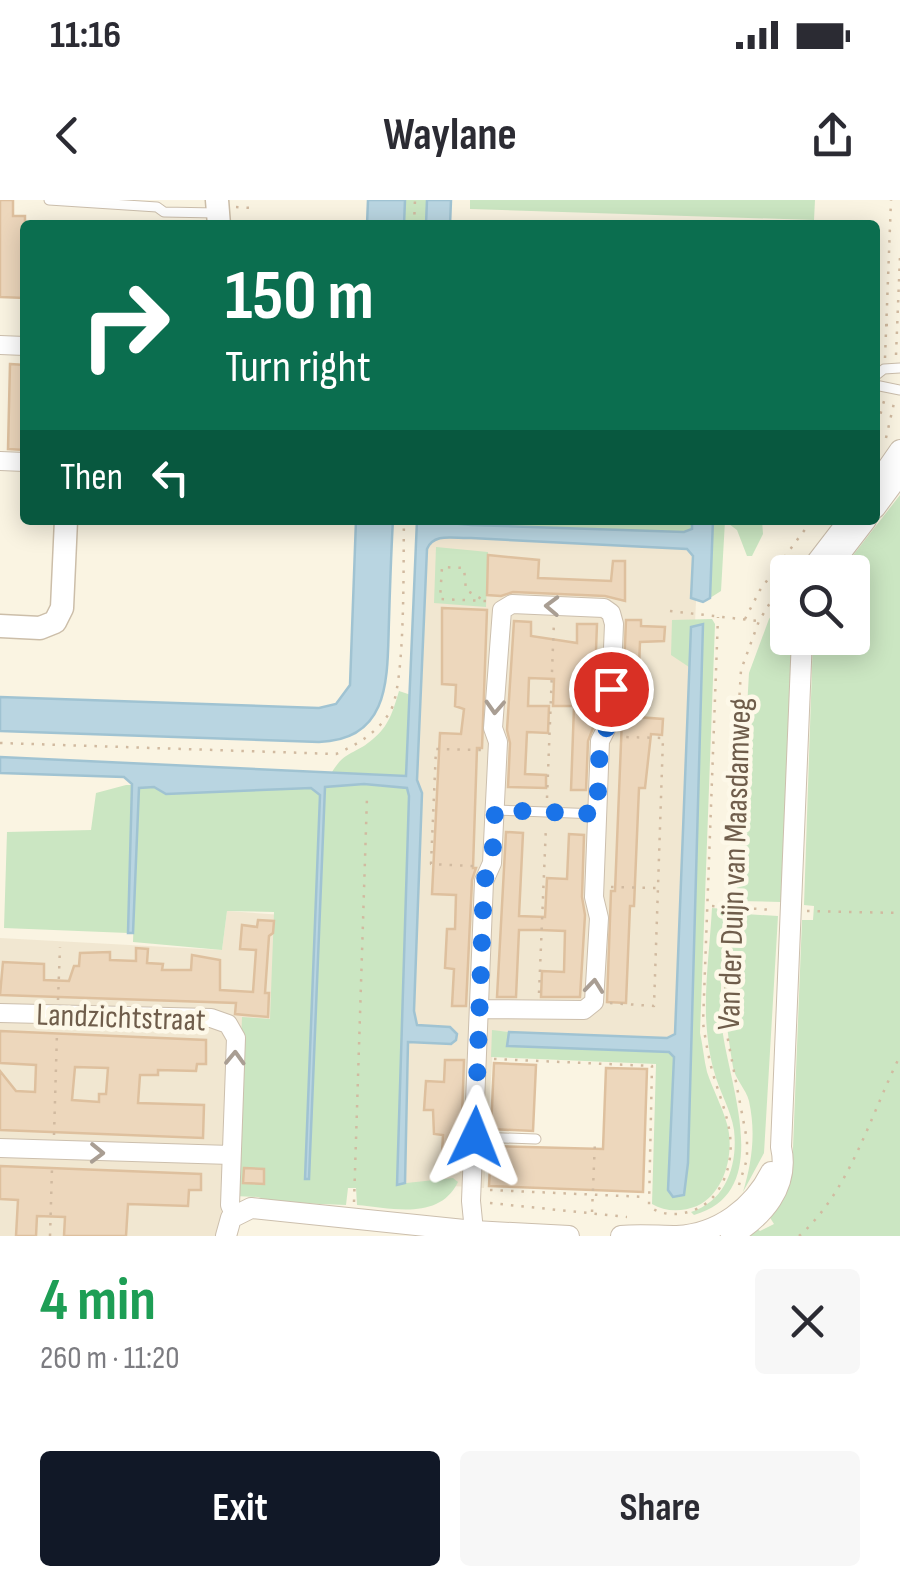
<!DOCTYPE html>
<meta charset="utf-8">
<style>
:root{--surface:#fff;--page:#f7f7f7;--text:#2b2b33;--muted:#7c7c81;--accent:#111827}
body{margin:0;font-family:"Sofia Sans Condensed",sans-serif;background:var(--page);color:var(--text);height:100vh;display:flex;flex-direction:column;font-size:38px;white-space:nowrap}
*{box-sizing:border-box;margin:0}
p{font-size:32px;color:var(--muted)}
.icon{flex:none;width:55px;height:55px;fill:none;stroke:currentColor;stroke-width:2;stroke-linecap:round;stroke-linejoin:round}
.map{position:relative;height:1036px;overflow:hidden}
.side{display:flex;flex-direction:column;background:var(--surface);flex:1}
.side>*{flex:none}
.hud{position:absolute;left:20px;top:20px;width:860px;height:305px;border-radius:10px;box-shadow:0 5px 25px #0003;background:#0b6e4f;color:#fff;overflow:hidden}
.tools{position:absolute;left:770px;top:355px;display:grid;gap:20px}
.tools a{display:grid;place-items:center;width:100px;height:100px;border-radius:10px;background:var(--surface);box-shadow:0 5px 25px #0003;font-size:50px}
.pin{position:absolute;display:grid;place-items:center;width:85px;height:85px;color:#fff;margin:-42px;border:5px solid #fff;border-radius:50%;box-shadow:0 2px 10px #0007}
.me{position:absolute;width:110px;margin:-55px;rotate:2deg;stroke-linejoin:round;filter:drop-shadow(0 0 8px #0008)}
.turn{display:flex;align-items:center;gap:35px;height:210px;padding:0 40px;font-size:45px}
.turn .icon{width:130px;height:130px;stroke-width:2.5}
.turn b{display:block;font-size:70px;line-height:85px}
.then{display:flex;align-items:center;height:95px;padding:0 40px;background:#0003;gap:20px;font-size:38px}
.round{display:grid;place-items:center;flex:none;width:105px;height:105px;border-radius:10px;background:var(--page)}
.overview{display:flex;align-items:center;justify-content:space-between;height:170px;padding:0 40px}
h1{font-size:60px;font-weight:700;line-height:75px;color:#1e9e55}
.button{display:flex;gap:20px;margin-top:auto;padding:20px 40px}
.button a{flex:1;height:115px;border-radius:10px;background:var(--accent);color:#fff;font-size:40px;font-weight:700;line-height:115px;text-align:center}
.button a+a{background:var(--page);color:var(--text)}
.status{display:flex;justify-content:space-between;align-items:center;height:70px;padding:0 50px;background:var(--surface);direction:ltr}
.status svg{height:28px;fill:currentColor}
header{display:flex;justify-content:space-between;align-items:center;height:130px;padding:0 40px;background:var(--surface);font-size:45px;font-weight:700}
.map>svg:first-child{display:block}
.residential{fill:#f1e7d1}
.green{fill:#cbe6c2}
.water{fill:#b9d5e1;stroke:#a0c3d2;stroke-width:2.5}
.building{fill:#edd7bc;stroke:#dec09e;stroke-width:2.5;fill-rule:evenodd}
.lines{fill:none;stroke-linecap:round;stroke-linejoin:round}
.service-casing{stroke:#ccbfad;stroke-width:11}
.minor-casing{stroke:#ccbfad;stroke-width:20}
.tertiary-casing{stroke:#ccbfad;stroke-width:22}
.secondary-casing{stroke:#ccbea9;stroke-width:25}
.path{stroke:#d1baa0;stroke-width:2.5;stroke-dasharray:2.5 8;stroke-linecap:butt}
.service{stroke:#fff;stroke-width:9}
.minor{stroke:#fff;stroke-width:18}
.tertiary{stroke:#fff;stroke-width:20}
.secondary{stroke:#fff;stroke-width:22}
.oneway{stroke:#a99e93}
.route{stroke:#1a73e8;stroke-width:18;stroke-dasharray:0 32.4}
.labels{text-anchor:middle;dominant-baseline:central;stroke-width:9;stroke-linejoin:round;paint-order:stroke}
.street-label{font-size:32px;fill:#6f5d4b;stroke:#fdf8e8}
</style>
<div class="status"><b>11:16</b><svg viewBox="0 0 49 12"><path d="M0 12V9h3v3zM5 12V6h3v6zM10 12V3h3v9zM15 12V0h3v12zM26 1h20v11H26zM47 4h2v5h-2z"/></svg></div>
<header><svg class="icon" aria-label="back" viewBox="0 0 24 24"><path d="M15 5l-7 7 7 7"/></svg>Waylane<svg class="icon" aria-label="share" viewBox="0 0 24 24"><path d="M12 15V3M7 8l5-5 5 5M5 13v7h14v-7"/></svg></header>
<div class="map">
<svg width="900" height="1036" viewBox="0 0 900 1036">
<rect width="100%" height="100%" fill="#faf4e2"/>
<!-- residential -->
<path class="residential" d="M418,328L699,335L676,842L494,831L484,988L405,983L416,603Z
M227,711L283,715L275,826L230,1036H0V738L222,750Z"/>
<!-- green -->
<path class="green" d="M405,0H427L426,25H404Z
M470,0H815L814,20L470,9Z
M900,295V1036H740L754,1026L760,1031L774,1024L769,1016L784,997L792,973L802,720H813L814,706L804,705L813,438H852V372H840Z
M442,320H693L692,329L684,332L471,325L448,324Z
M713,320H762L763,334L752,356H747L737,330L725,321L721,391L710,398Z
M436,347L488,352L486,407L434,403Z
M787,394L788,438H794L781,702L736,701L749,473L769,419Z
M712,419L715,424L700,833C703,846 704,860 707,872C713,890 722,906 727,924C735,952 725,993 697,1006C682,1012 665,1012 652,1004L656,864L491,857L492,830L509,832L507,845L669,852L674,856L684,994L688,963L697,655L691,427L689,467L671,455L672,420Z
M399,491L411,495L406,576L331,574C344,550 355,555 373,539C389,526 393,511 399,491Z
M364,584L407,588L409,596L397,984L453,978L458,982C439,1021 392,1008 357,1005L356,988H348L346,1005L272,1002L258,997L235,996L242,817L270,819L274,712L227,711L222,750L133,742L138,588L154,587L166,594L311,588L320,595L305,978L309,979L324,587Z
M126,585H132L128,733L4,728L7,632L91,630L96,593Z
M712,708L724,709C723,745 720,781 721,817C724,876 779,991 694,1015L691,1012C726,1001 738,965 734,930C731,910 719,891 714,871C709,854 707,835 706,817C705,781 710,744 712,708Z
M730,713L778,716L764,953L743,992C752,962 756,933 749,901C746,889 735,879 733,867C725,820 718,760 730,713Z"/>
<!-- water -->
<path class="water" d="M368,0H405L404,25H367Z
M427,0H451L450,25H426Z
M356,320H393C391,353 390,387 389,420C387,475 392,540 319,542L0,531V497L319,508L336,504L350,485Z
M417,320L471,325L684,332L692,329V320H713L710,398L703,402L691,398L693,356L687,349L471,338C455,339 434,332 427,349L417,580L422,593L414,811L417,825L450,827L457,834L456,840L451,844L408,842L405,983L397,985L409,596L407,588L364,584L325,587L309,979H305L320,595L311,588L166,594L154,587L139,588L133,733H128L132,584L124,577L0,573V557L406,576Z
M703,424L688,963L684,995L673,997L668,990L674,857L669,852L507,846L509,832L667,838L675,834L691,427Z"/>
<!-- building -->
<path class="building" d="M0,0H13V16H25V98L0,97Z
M10,164L25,165V250L8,249Z
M488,355L539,360L538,378L611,381L613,361H625V401L605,396L513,392L501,396L487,395Z
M442,408L487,410L482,548H477L473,668H476L472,680L466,806H452L454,769L445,768L447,729H455L456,695L432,694L440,533L461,534L464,509L455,506L456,485L442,484Z
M626,420H641V426L665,427L664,441L640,442L637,517L663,519L662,535L651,534L645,588H639L634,706H630L626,803L607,802L611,691H615Z
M514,421L531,422V436L577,443V424H597L593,528L588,541L586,590H571L574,506H553L554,479L529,478L528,506H549L548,533L527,532L525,574L546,575V588L508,587L510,543L507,530Z
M506,632L523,633L519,716L545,717L547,678L567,679L569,634L584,635L582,697L585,715L580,797H541L542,771L564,772L565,731L540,730H519L516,797H497Z
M258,720L274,721L273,733L269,736L265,793H269L268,817L235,814L236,803L0,795L3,762L44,764V780L69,781L74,766H79L80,753L110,752V760L136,761V748L148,749L147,763L163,764L162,770H191L192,755L220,760V790L253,792L256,750L240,749L242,725L257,727Z
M0,831L206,840V864H197L196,871L158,870V875H140L138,903L204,905L203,938L0,930V871L16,891L35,892L36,865L0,863ZM75,867L108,868L106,894H99V902L72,900Z
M445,860H464L460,971L441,970L443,935L434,934L433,910H424L426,881L444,882Z
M494,863L536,865L533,931L491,929Z
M606,868L647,869L643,992L489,986L491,946L603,949Z
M0,966L201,974V990H189L188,1006L128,1004L126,1036H64L65,1017L37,1016L36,1036H16L18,1000L0,999Z
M244,968L264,969V984L243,983Z"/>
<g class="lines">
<!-- service casing -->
<g class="service-casing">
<path id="service" d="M49,0L157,7L164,12L216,13
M875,176L884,169L900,168
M875,185L900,190
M495,610L597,614
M475,937L536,939"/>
</g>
<!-- minor casing -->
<g class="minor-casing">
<path id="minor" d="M0,145L25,146
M0,261L25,262
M0,813L211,818L228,824L236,838L230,1005L234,1014
M0,948L231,955
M474,1031L471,1001L484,681L492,663L498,542L493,528L502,410L512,404L604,408L611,413L614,424L610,521L600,541L594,697L599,718L594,802L584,810L480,809"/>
</g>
<!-- tertiary casing -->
<g class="tertiary-casing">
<path id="tertiary" d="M875,286L900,250
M875,308L898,277
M809,372L849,320
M826,372L866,320
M226,1036L231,1018L251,1008L474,1031L569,1036
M621,1036C640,1034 658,1036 677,1036C718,1034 753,1008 771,972
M731,1036C763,1017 790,987 781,947L802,438"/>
</g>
<!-- secondary casing -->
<g class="secondary-casing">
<path id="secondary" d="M217,0L219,25
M0,426L40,428L55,422L62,408L66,320"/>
</g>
<!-- path -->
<path class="path" d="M236,7L252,8
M414,25L415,0
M875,125H896
M896,155L900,56
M885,158L891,0
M875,234L884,201
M886,238L894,203
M486,401L440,399L442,367L464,368L466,390L487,402
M670,411L758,421
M745,419L760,390L812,320
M0,543L336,554C358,544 377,533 390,512C406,484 403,359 404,320
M547,598L554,421
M473,666L431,664L436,549L481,550
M611,687L658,688
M712,706L774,710
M807,711L900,713
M539,793L546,626
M58,800L60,747
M610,803L654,806L663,538L623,537
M494,859L652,866L649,1006C661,1016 679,1016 694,1010C710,1004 719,992 725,977C741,935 719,902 710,862C707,849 705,836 703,823L718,417
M54,935L57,833
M739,985L747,959V940L725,824L727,707L741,470L759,421L793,365
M490,990L646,997
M354,1002L367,597
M490,1003L627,1017
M592,1012L595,941
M50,1036L52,968
M799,1036C850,991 870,916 900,856"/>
<!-- service -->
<use href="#service" class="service"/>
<!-- minor -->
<use href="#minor" class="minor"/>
<!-- tertiary -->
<use href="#tertiary" class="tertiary"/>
<!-- secondary -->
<use href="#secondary" class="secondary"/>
</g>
<!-- one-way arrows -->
<defs><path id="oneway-chevron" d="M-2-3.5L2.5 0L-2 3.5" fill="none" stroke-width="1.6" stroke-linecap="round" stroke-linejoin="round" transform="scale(2.5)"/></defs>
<g class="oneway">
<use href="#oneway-chevron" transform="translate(552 406) rotate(-178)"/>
<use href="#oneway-chevron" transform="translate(495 507) rotate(93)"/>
<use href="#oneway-chevron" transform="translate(594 786) rotate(-84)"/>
<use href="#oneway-chevron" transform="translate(235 858) rotate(-88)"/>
<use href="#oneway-chevron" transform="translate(97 953) rotate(1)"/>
</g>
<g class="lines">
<!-- route -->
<path class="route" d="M475,937L484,681L492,663L495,610L597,614L600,541L610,521L611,489"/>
</g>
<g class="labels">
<!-- street labels -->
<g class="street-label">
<text transform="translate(735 664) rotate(-88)">Van der Duijn van Maasdamweg</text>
<text transform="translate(121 818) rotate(2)">Landzichtstraat</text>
</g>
</g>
</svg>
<div class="tools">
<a><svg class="icon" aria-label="search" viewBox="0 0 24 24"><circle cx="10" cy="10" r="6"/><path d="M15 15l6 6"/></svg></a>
</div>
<div class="pin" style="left:611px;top:489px;background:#d93025"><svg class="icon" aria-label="arrive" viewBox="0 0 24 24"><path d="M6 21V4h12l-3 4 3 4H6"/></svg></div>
<svg class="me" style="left:475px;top:937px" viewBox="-20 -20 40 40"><path d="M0-17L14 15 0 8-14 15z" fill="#1a73e8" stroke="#fff" stroke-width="4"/></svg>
<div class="hud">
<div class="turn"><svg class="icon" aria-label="right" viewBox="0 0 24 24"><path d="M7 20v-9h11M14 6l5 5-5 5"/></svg><div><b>150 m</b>Turn right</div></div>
<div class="then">Then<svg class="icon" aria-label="left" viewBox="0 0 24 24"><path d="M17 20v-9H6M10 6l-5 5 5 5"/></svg></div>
</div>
</div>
<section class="side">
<div class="overview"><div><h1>4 min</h1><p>260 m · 11:20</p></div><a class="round"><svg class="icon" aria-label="close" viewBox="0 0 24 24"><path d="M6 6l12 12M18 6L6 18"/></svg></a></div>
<div class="button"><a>Exit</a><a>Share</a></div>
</section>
